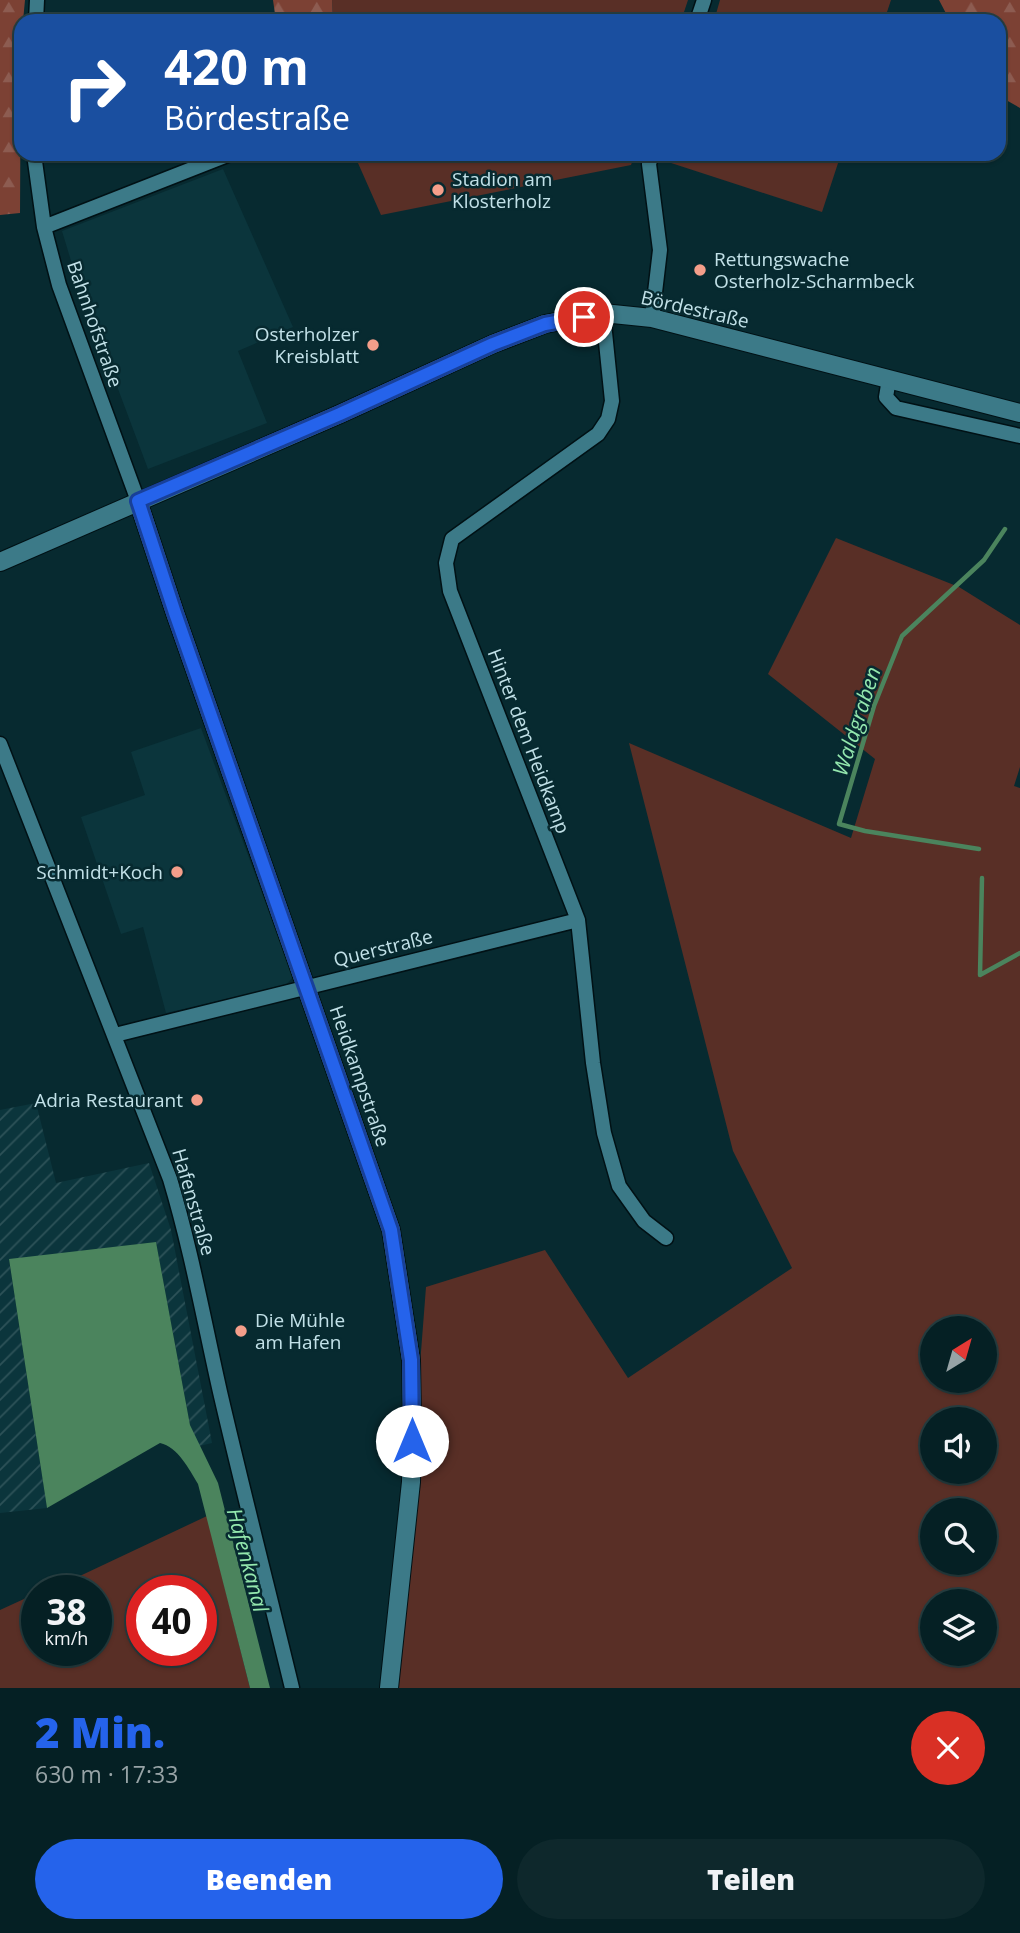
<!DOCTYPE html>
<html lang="de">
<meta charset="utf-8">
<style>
:root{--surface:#052024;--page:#0e282c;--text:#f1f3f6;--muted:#97a3a6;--line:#263e41;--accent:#2563eb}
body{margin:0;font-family:"Open Sans",sans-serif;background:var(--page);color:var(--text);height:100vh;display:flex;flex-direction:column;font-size:26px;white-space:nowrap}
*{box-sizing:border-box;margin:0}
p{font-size:23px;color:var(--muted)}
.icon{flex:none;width:38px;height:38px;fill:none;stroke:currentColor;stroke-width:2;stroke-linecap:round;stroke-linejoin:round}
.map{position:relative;height:1688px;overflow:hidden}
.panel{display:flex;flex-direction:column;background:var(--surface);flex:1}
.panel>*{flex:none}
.hud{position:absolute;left:14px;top:14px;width:992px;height:147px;border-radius:21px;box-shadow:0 2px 5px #0004,0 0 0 2px var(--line);background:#1a4fa0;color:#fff;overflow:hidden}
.needle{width:46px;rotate:37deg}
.tools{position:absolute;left:920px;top:1316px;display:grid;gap:14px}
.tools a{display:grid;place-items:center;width:77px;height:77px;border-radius:50%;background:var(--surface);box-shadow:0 2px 5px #0004,0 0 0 2px var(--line);font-size:35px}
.speed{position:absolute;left:21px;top:1575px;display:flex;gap:14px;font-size:35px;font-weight:700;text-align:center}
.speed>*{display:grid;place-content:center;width:91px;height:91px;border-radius:50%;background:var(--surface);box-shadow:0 2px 5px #0004,0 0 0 2px var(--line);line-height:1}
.speed small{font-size:18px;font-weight:400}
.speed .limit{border:10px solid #d22;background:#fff;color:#111}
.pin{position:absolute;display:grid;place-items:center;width:60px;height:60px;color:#fff;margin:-30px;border:4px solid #fff;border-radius:50%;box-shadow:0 2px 7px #0007}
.me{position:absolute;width:77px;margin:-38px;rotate:0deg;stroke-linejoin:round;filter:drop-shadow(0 0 5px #0008)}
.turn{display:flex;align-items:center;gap:24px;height:147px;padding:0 35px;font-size:32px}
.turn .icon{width:91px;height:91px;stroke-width:2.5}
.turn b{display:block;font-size:49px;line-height:60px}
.round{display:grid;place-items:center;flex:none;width:74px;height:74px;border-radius:37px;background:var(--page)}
.summary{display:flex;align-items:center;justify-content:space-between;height:119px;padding:0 35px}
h1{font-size:42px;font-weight:800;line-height:52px;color:var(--accent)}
.cta{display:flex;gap:14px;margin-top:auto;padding:14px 35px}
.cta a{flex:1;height:80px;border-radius:42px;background:var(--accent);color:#fff;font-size:28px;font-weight:800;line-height:80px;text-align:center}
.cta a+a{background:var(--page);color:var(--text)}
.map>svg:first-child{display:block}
.built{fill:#0b353c}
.industrial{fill:url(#industrial-furrows)}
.grass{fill:#592f26;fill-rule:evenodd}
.forest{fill:url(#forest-firs)}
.water{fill:#4b845d}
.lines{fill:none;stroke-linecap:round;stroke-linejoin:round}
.stream{stroke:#4b845d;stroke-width:4.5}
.minor-casing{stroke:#011115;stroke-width:17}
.tertiary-casing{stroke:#011115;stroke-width:20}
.minor{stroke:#3c7a88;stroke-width:14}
.tertiary{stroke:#3c7a88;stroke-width:18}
.route-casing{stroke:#184099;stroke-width:18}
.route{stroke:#2563eb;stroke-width:12}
.poi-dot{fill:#f49e8a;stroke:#072a30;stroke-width:2.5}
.labels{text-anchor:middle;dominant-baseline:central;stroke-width:5;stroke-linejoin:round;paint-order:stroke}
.poi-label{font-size:19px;fill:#c2e1e8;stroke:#072a30;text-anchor:start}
.street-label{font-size:19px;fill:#c2e1e8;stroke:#072a30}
.water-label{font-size:21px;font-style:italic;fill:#94e8ae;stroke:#072a30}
</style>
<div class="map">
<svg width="1020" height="1688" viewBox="0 0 1020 1688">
<defs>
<pattern id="industrial-furrows" width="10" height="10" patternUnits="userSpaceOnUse" patternTransform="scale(1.75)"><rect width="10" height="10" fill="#0b353c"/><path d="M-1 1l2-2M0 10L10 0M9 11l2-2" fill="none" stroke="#2d5258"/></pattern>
<pattern id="forest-firs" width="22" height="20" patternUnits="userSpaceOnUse" patternTransform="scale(1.75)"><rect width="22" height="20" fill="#7c4134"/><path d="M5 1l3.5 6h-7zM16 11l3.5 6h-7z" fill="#8d5c51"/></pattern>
</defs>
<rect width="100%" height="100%" fill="#072a30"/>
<!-- built -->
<path class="built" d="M223,169L293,327L238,351L267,423L148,469L75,274L62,231Z
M201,728L293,977L286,985L166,1013L143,927L121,934L81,817L145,795L131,752Z"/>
<!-- industrial -->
<path class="industrial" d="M36,1103L56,1183L149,1163L171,1230L212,1443L199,1446L190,1425L156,1242L9,1260L47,1508L0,1513V1110Z"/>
<!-- grass -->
<path class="grass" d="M332,0H688L681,21H333Z
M720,0H891L884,21H714Z
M354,154H635L631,165L381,215Z
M671,154H841L822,212L668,162Z
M836,538L959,587L1020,625V767L1014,786L1020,788V1688H395L426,1287L545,1250L628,1378L792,1268L733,1151L629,743L851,838L875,759L768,674ZM933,1328H985V1381H933ZM933,1419H985V1472H933ZM933,1510H985V1563H933ZM933,1601H985V1654H933Z
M207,1516L250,1688H0V1610L37,1593V1650H96V1591H48ZM142,1591H201V1650H142Z"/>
<!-- forest -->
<path class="forest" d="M0,0H25L23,21H21L20,213L0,215Z
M273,0H332L333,21H276Z
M939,0H1020V108L999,96V21H950Z"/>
<!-- water -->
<path class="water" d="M156,1242L190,1425L218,1483L270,1688H250L198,1484C189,1469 178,1447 160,1443L47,1508L9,1259Z"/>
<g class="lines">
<!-- stream -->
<path class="stream" d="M979,849L865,831L839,824L874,706L902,636L984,560L1005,529
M982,878L980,975L1020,953"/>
<!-- minor casing -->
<g class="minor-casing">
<path id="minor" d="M36,21L37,0
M697,21L704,0
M34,154L44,227L59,285L138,501
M44,227L230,154
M603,313L612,401L608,419L598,434L452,539L446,563L450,591L578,920L593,1063L604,1133L619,1186L644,1221L666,1238
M652,318L660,250L649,164L652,154
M889,379L886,397L896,408L1020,436
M0,744L170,1179C191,1249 204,1321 220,1392C243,1491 268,1589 292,1688
M115,1035L578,920"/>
</g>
<!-- tertiary casing -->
<g class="tertiary-casing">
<path id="tertiary" d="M138,501L175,613L391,1230L411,1360L412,1420L411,1482L389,1688
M0,562L340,414L493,344L545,324L603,313L652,318L1020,413"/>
</g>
<!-- minor -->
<use href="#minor" class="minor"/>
<!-- tertiary -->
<use href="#tertiary" class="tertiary"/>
</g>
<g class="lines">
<!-- route casing -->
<g class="route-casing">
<path id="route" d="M412,1441L411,1360L391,1230L175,613L138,501L340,414L493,344L545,324L584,317"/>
</g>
<!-- route -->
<use href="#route" class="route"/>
</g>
<!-- markers -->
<g class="poi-dot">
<circle cx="438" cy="190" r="7"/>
<circle cx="700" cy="270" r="7"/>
<circle cx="373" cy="345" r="7"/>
<circle cx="177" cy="872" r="7"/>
<circle cx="197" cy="1100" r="7"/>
<circle cx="241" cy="1331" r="7"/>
</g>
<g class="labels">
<!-- poi labels -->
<g class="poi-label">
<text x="452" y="179">Stadion am<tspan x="452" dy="22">Klosterholz</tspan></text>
<text x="714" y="259">Rettungswache<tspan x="714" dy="22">Osterholz-Scharmbeck</tspan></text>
<text x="359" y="334" text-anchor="end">Osterholzer<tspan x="359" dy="22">Kreisblatt</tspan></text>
<text x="163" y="872" text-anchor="end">Schmidt+Koch</text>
<text x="183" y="1100" text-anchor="end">Adria Restaurant</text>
<text x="255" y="1320">Die Mühle<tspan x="255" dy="22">am Hafen</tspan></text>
</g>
<!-- street labels -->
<g class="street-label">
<text transform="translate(695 309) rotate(13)">Bördestraße</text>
<text transform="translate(95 324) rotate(71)">Bahnhofstraße</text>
<text transform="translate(529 741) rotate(69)">Hinter dem Heidkamp</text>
<text transform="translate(383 948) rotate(-14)">Querstraße</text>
<text transform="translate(360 1076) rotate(71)">Heidkampstraße</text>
<text transform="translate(194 1202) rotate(74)">Hafenstraße</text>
</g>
<!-- water labels -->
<g class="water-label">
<text transform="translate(856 721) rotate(-72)">Waldgraben</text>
<text transform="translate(248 1560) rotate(75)">Hafenkanal</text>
</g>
</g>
</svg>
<div class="tools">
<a><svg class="needle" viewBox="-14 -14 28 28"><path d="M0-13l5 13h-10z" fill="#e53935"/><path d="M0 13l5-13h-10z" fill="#97a3a6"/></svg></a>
<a><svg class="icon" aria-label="sound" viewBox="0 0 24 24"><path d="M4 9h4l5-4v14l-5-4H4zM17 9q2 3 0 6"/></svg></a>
<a><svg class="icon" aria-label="search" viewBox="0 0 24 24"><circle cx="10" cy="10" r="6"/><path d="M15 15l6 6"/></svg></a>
<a><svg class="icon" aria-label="layers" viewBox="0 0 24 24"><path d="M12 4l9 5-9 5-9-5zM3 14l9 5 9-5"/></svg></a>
</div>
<div class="speed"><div>38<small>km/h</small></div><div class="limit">40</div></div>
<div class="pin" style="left:584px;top:317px;background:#d93025"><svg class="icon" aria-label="arrive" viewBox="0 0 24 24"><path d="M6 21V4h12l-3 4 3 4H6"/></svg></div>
<svg class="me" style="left:412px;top:1441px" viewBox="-20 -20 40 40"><circle r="19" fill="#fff"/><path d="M0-13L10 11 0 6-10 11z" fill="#2563eb"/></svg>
<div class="hud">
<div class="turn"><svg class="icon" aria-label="right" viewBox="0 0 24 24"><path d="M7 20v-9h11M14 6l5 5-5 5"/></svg><div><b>420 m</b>Bördestraße</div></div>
</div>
</div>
<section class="panel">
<div class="summary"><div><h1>2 Min.</h1><p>630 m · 17:33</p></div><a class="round" style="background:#d93025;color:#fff"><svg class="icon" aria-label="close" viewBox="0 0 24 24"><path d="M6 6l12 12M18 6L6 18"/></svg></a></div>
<div class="cta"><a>Beenden</a><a>Teilen</a></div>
</section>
